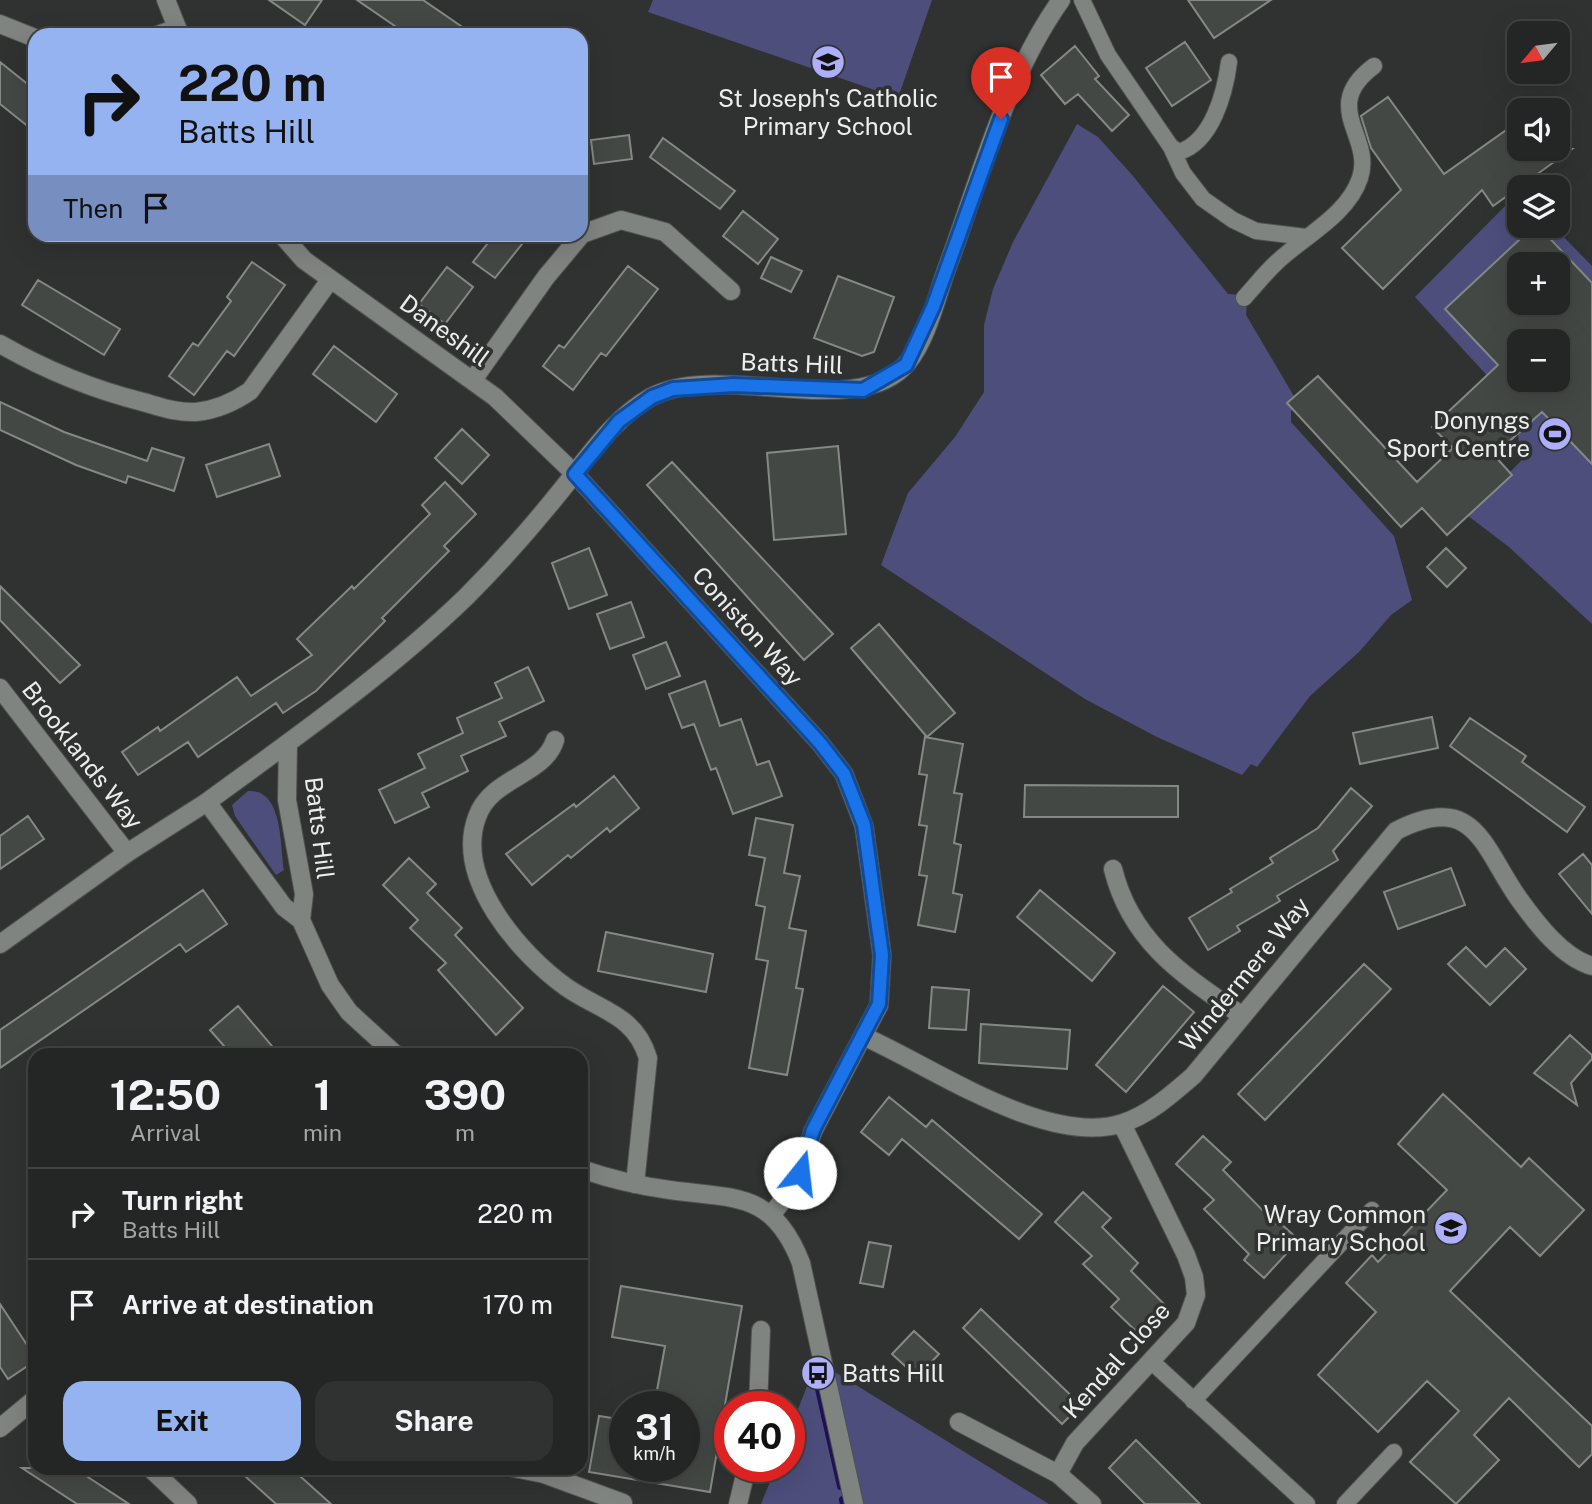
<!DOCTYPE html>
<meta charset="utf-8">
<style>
:root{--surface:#232624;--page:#2f3231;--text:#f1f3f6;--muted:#a3a5a6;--line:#404341;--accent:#95b2f1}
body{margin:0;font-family:"Public Sans",sans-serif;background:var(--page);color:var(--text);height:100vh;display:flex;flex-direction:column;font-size:26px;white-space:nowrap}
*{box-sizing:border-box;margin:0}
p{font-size:23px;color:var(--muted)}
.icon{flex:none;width:38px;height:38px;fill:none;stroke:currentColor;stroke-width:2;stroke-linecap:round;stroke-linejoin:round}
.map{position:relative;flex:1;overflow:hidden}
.panel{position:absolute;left:28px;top:1048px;width:560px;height:427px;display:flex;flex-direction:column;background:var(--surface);border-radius:21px;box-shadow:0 7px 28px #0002,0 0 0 2px var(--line)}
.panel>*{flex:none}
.top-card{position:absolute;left:28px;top:28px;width:560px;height:214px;border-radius:21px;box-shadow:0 7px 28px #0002,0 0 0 2px var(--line);background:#95b2f1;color:#111;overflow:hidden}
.needle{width:46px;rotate:241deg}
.tools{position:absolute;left:1507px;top:21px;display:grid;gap:14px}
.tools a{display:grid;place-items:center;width:63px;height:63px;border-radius:14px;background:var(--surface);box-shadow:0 7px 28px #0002,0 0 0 2px var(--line);font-size:35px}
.speed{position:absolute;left:609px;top:1391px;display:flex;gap:14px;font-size:35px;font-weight:700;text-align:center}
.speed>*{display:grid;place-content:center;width:91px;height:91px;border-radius:50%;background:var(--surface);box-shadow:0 7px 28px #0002,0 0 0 2px var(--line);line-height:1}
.speed small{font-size:18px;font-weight:400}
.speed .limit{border:10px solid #d22;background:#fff;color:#111}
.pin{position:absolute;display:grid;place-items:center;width:60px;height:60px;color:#fff;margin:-72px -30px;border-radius:50% 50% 50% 0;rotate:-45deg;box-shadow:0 0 7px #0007}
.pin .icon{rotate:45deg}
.me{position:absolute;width:77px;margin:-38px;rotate:16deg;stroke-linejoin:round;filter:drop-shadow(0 0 5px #0008)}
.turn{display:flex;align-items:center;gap:24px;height:147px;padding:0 35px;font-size:32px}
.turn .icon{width:91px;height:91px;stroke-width:2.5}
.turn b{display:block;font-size:49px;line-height:60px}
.then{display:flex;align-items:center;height:66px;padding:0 35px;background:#0003;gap:14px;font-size:26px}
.eta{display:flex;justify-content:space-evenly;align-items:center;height:119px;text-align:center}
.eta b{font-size:42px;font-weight:700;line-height:49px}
.primary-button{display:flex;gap:14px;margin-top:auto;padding:14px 35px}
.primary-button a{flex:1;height:80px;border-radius:21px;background:var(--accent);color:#111;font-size:28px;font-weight:700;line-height:80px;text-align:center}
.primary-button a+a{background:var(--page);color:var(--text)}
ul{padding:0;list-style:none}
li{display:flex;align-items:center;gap:21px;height:91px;padding:0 35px;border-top:2px solid var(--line)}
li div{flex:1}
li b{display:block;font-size:26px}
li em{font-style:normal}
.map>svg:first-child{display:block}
.green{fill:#4e4e7d;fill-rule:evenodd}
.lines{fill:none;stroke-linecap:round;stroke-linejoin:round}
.stream{stroke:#1d1254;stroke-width:8}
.building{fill:#444845;stroke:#858986;stroke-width:2;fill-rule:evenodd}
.lane-casing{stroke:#4e514f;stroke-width:18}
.street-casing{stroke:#4e514f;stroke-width:20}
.secondary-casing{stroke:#4e514f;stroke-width:20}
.lane{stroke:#808481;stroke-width:16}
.street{stroke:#808481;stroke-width:18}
.secondary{stroke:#808481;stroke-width:18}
.route-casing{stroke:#114b97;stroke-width:18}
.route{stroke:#1a73e8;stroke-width:12}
.labels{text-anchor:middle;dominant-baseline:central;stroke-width:7;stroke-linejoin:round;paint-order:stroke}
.poi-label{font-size:24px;fill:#ebeeec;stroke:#2f3230;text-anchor:end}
.street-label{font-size:24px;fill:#ebeeec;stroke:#2f3230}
</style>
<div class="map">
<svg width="1592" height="1504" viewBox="0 0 1592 1504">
<rect width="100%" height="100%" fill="#2f3230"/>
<!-- green -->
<path class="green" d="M653,0H932L898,98L648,12Z
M1077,124L1098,137L1133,176L1228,294L1239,295L1247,301L1246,315L1298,403L1291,411V422L1394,536L1412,600L1391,615L1359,652L1310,696L1257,767L1251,764L1242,775L1157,737L1085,699L881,565L908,493L955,437L984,392V325L993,289L1013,242Z
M1519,192V226H1553L1592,266V624L1509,547L1467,515L1521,461L1515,406L1415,297ZM1519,264H1558V303H1519ZM1519,341H1558V380H1519Z
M248,791C283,789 280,844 284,870L276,875L235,816L232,805Z
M817,1361L1049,1504H761L776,1467L789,1466V1432Z"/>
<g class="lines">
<!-- stream -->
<path class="stream" d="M817,1380L841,1486
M843,1500L844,1504"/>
</g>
<!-- building -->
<path class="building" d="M269,0H322L305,25Z
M357,0H423L474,35H408Z
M1188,0H1271L1214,38Z
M1185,42L1211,80L1172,106L1146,68Z
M1075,46L1099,76L1095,79L1129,115L1112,131L1078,94L1065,104L1041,75Z
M0,62L35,90V132L0,104Z
M1388,97L1444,174L1519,121V149H1572L1493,206L1482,190L1383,289L1342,248L1401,190L1371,148L1361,116Z
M629,135L632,159L594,164L591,140Z
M663,138L735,191L720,209L650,157Z
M743,211L778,239L758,264L723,236Z
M1534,226H1538L1592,283V464L1542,412L1494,455L1512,475L1447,535L1422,508L1401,527L1287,403L1318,376L1417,482L1453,448L1432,427L1498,365L1445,309ZM1519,264H1558V303H1519ZM1519,341H1558V380H1519Z
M495,234H530L495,278L473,262Z
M771,257L802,271L791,292L761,278Z
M252,262L285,285L234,356L227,351L194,395L169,376L193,343L198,346L231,301L227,297Z
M628,266L658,289L606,356L601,353L573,390L543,366L559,345L564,348Z
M447,267L473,287L445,324L419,304Z
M838,276L894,297L874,352L862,356L814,338Z
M38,280L120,329L104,355L22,305Z
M334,346L397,394L376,422L313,374Z
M0,402L64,432L147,461L152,448L184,458L174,491L128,476L126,483L76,465L0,430Z
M462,429L489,455L462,484L435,458Z
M269,444L280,476L217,497L206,465Z
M838,446L846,534L774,540L767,453Z
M672,462L833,634L804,660L647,485Z
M445,482L476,514L444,546L449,551L382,618L385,621L316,691L283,713L276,703L198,757L188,742L138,775L122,752L158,727L160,731L237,677L251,696L312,655L297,639L352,586L354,589L430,514L422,505Z
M589,548L607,595L569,609L552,563Z
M1446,548L1466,568L1447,587L1427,567Z
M0,586L80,665L60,683L0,620Z
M631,602L644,637L610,649L597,614Z
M879,624L955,713L927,737L851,648Z
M666,642L680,676L646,689L633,655Z
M528,667L544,701L499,722L506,736L461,756L468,771L422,793L429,807L395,823L379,790L425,768L418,754L463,733L457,718L502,698L495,683Z
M705,681L720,726L741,719L757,765L769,761L782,796L733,814L716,768L711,770L694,724L682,728L669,694Z
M1432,717L1438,748L1360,764L1353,733Z
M1470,718L1526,756L1522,762L1585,807L1567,832L1450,746Z
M925,737L963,744L954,793L962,794L954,843L961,845L953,893L962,895L955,932L918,925L927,876L919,875L927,826L919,825L927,775L919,774Z
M614,776L639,808L610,832L607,828L571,858L568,855L532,885L506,854L574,804L576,807Z
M1025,785L1178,786V817H1024Z
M1351,788L1372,806L1333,851L1338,860L1277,896L1280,901L1237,926L1240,931L1208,950L1189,918L1232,892L1230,889L1273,863L1270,858L1318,828Z
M28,816L44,839L0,869V836Z
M756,818L793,825L784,873L800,876L789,928L806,931L796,988L803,989L787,1075L749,1068L768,961L756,959L765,907L756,905L765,858L749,855Z
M1583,854L1592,865V914L1559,874Z
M409,858L436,884L427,893L462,928L455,935L523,1008L496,1035L438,970L446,963L410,928L418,920L383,885Z
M1451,868L1465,905L1398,929L1384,892Z
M203,890L227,924L186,952L180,944L0,1068V1030Z
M1040,890L1115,953L1092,981L1017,917Z
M606,932L713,954L706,992L598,971Z
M1466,947L1486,967L1505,948L1526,969L1490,1005L1448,964Z
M1364,964L1391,989L1265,1120L1238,1094Z
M1163,986L1194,1012L1126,1092L1096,1065Z
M932,987L969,990L966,1030L929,1028Z
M238,1006L272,1046L261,1055H232L210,1030Z
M981,1024L1070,1030L1067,1069L979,1063Z
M1570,1035L1592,1055V1059L1571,1083L1577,1105L1534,1073Z
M1443,1094L1521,1167L1529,1158L1584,1210L1540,1256L1510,1227L1450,1291L1592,1426V1454L1579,1467L1509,1398L1474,1435L1499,1460L1456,1504L1410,1462L1459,1411L1427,1381L1378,1432L1318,1375L1376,1312L1346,1283L1372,1255L1378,1262L1447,1190L1398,1144Z
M889,1097L926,1127L932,1120L1042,1214L1019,1239L902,1139L889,1155L861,1132Z
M1203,1136L1231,1162L1223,1170L1277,1225L1279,1222L1299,1240L1264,1278L1244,1260L1249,1254L1204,1209L1214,1200L1176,1164Z
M1083,1192L1111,1218L1102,1227L1138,1263L1131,1271L1165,1305L1138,1333L1111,1307L1119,1299L1083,1264L1092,1256L1055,1222Z
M869,1242L891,1246L883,1287L860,1283Z
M621,1286L742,1306L710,1492L589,1472L599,1416L625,1420V1466H684V1407H654L665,1346L612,1337Z
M0,1304L35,1357V1361L8,1379L0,1367Z
M981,1309L1081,1405L1062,1424L963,1328Z
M914,1331L939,1354L917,1377L892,1354Z
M1136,1440L1200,1504H1145L1109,1468Z
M22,1468H74L129,1504H77Z
M236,1468H291L331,1504H276Z"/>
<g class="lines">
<!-- lane casing -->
<g class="lane-casing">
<path id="lane" d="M1082,0L1108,55L1171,147L1183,173L1203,199L1233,220L1256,231L1306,237
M1171,147L1179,152C1212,142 1225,93 1229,62
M1244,298C1255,286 1265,273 1277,262C1303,237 1348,215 1360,178C1374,136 1319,107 1374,66
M1151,1361L1307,1504
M1193,1401L1372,1210
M1345,1504L1394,1452"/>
</g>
<!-- street casing -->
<g class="street-casing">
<path id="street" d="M166,0L180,35
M0,24L35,38
M158,35L177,28
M281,234L304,260L495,397L575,474
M0,344C47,371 91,389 143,402C161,407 177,413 196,412C216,410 234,402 250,391L330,280
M473,380L546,277L582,234L621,220L665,232L731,291
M0,688L127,853
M555,740C544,776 491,777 477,817C454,879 520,954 566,987C600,1011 635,1014 648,1058L635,1184
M1113,869C1131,942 1183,975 1241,1015
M0,944L127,853L207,802
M865,1037C931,1066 1048,1148 1123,1123C1150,1114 1172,1094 1193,1076L1396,831C1475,790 1483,848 1519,899C1537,924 1562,957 1592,966
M758,1407L761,1330
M959,1422L1058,1474
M0,1428L35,1399
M150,1468L188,1504
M514,1468L544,1474
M545,1468L544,1474L623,1503
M738,1504L747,1466
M1092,1504L1058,1474L1075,1443L1186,1323L1196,1295L1194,1277L1186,1255L1122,1124"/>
</g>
<!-- secondary casing -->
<g class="secondary-casing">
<path id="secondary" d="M575,474L820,743L844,774L864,826L882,955L879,1005L813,1131L800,1173L792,1189L771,1215
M288,743L287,800L304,894L301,920L330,985L349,1012L396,1055
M301,920L284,907L207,802C296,737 386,674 466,597C499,564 530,529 559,493C587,459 612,419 651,397C720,360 860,423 908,362C928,337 936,298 947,268C980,179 1005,79 1061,0
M581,1169C610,1179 640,1186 670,1190C735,1199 773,1191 801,1263L854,1504"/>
</g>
<!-- lane -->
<use href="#lane" class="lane"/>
<!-- street -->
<use href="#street" class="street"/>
<!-- secondary -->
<use href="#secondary" class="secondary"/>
</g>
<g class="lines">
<!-- route casing -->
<g class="route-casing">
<path id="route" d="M800,1173L813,1130L879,1004L882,955L864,825L844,774L820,743L575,474L619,421L652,397L673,389L734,385L863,390L906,365L933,307L1001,119"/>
</g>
<!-- route -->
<use href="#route" class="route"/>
</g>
<!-- icons -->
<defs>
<g id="school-disc" transform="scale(1.75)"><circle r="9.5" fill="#adaffb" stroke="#2f3230"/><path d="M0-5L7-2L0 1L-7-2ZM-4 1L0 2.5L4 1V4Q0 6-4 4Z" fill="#111"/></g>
<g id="stadium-disc" transform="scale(1.75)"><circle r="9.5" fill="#adaffb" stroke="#2f3230"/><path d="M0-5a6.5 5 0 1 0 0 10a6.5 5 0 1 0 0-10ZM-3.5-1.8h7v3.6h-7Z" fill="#111"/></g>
<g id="bus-disc" transform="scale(1.75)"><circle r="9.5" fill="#adaffb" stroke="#2f3230"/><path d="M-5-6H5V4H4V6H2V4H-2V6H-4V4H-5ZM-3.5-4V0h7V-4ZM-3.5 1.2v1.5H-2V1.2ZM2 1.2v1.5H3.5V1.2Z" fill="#111"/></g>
</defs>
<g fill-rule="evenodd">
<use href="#school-disc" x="828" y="62"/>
<use href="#stadium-disc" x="1555" y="434"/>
<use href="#school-disc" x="1451" y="1228"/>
<use href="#bus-disc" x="818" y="1373"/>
</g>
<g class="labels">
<!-- poi labels -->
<g class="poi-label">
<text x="828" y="98" text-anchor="middle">St Joseph's Catholic<tspan x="828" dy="28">Primary School</tspan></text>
<text x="1530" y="420">Donyngs<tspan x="1530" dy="28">Sport Centre</tspan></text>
<text x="1426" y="1214">Wray Common<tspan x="1426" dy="28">Primary School</tspan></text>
<text x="842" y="1373" text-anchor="start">Batts Hill</text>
</g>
<!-- street labels -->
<g class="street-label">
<text transform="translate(445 330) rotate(36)">Daneshill</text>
<text transform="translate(792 363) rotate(2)">Batts Hill</text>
<text transform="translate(748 626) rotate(48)">Coniston Way</text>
<text transform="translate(83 755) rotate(52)">Brooklands Way</text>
<text transform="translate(320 828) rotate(83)">Batts Hill</text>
<text transform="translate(1244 974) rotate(-51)">Windermere Way</text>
<text transform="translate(1116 1360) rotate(-48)">Kendal Close</text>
</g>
</g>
</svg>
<div class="tools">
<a><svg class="needle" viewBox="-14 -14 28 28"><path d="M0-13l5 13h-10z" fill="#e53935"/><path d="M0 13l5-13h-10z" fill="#a3a5a6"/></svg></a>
<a><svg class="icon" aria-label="sound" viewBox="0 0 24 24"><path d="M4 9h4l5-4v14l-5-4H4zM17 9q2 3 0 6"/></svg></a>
<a><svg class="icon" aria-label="layers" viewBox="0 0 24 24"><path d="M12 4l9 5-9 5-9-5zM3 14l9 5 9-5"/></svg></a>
<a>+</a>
<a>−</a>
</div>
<div class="speed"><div>31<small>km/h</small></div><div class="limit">40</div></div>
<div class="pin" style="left:1001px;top:119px;background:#d93025"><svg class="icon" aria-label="arrive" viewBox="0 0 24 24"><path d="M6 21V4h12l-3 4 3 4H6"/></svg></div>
<svg class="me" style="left:800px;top:1173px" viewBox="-20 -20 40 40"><circle r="19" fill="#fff"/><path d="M0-13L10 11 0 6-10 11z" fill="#1a73e8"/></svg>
<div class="top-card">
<div class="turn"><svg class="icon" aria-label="right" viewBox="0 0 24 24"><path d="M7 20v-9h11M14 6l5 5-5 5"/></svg><div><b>220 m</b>Batts Hill</div></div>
<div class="then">Then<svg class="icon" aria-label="arrive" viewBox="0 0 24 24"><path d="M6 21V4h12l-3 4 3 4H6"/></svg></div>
</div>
<section class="panel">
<div class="eta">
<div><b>12:50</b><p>Arrival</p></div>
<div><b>1</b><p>min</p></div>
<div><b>390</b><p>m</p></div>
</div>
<ul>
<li><svg class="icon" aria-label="right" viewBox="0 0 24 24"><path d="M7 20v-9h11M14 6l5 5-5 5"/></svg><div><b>Turn right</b><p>Batts Hill</p></div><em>220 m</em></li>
<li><svg class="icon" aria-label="arrive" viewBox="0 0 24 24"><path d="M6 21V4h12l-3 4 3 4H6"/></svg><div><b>Arrive at destination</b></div><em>170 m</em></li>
</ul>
<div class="primary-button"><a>Exit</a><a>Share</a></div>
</section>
</div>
